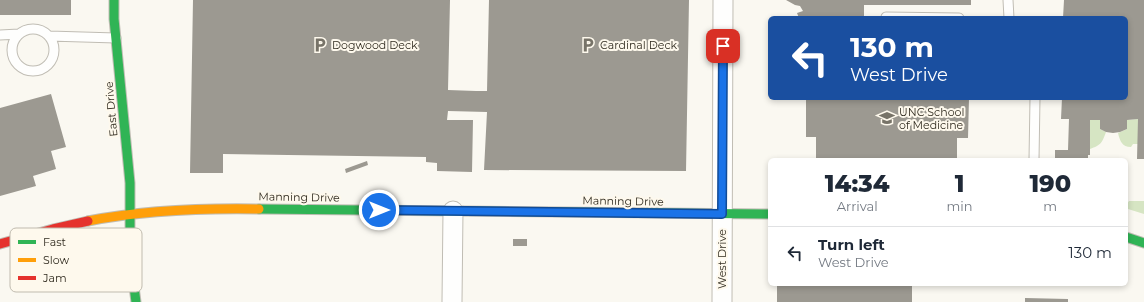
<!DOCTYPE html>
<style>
:root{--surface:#fff;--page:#f6f6f7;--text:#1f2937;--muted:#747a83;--line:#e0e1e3}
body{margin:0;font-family:Montserrat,sans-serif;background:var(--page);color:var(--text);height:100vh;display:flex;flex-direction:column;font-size:15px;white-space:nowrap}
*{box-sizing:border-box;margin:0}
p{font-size:13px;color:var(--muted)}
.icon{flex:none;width:22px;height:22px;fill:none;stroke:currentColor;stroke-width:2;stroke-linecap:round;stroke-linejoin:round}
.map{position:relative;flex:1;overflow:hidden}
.sheet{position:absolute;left:768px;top:158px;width:360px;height:128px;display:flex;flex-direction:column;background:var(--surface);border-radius:6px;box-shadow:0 2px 6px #0003}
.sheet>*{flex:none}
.banner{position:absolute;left:768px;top:16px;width:360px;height:84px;border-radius:6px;box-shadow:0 2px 6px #0003;background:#1a4fa0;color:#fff;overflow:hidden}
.pin{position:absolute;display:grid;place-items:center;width:34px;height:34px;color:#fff;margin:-17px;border-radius:8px;box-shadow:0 2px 6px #0006}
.me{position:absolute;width:44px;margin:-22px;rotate:90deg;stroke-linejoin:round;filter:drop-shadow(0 0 3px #0008)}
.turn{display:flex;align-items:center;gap:14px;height:84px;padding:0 16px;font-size:18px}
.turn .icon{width:52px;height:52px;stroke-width:2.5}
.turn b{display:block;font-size:28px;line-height:34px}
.eta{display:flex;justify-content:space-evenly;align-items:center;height:68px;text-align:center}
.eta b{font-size:24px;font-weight:800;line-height:28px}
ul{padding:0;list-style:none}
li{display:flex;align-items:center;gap:12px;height:52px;padding:0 16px;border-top:1px solid var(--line)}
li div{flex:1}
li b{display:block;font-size:15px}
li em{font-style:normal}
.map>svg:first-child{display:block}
.green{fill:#d6e5c3}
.building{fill:#9c9991}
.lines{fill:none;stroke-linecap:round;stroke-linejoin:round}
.lane-casing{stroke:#c0bdb4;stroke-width:11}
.street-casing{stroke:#c0bdb4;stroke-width:21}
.fast-casing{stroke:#c0bdb4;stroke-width:11}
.slow-casing{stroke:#c0bdb4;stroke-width:11}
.jam-casing{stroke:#c0bdb4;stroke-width:11}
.lane{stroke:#fefefd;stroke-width:9}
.street{stroke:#fefefd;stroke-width:19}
.fast{stroke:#30b455;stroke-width:9}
.slow{stroke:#ff9f0a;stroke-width:9}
.jam{stroke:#e5322d;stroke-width:9}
.route-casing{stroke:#114b97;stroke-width:10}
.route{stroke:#1a73e8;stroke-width:7}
.labels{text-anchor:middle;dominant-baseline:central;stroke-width:4;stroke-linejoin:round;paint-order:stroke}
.poi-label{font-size:11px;fill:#302b1f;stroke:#fef9ed;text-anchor:start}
.street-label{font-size:11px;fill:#302b1f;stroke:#fef9ed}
.key{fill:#fef9ed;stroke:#c0bbaf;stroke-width:1}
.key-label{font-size:11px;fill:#302b1f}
</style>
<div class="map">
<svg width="1144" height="302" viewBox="0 0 1144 302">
<rect width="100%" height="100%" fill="#faf8f1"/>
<!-- green -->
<path class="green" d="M1138,119V144H1133L1131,147C1122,147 1120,141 1118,133L1127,129V120Z
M1090,120H1100V129L1106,132C1102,143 1101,145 1090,149Z
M1129,201H1144V214L1128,209L1127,204Z"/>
<!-- building -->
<path class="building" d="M0,0H71V15H0Z
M193,0H450L448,90L476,91H487L489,0H689L686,171L484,170L487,112L448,111L447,120H473L472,172L437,171V163L426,162V157L223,154V173H190Z
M786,0H971V5H864V18H799L797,13L803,11L800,6L795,5Z
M1064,0H1144V159H1137L1138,119L1127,120V129L1120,132L1113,133L1106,132L1100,129V120H1090V155H1088V160H1055V150H1068L1069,119H1061L1062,98H1126V18H1063Z
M51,94L66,147L51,151L56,169L33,176L36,186L0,196V108Z
M806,98H969L968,138H957V160H890V159H884V160H816V137H806Z
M367,161L368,165L346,173L345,169Z
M513,239H527V246H513Z
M777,284H912V302H777Z
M1025,298L1068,299V302H1025Z"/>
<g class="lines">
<!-- lane casing -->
<g class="lane-casing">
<path id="lane" d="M1008,0L1009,18
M886,17L959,18
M12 50a21 21 0 1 1 42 0a21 21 0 1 1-42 0Z
M0,35L19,34
M49,36L116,38
M1034,160L1035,98"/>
</g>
<!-- street casing -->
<g class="street-casing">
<path id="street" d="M452,302L453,211
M722,302L723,0"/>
</g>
<!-- fast casing -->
<g class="fast-casing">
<path id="fast" d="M114,0V19L130,183V256L136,302
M259,209L770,214
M1126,237L1144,243"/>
</g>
<!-- slow casing -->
<g class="slow-casing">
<path id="slow" d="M88,221C145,210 202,208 259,209"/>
</g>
<!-- jam casing -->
<g class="jam-casing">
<path id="jam" d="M0,244L53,229L88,221"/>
</g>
<!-- lane -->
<use href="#lane" class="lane"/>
<!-- street -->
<use href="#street" class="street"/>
<!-- fast -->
<use href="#fast" class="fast"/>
<!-- slow -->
<use href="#slow" class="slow"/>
<!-- jam -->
<use href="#jam" class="jam"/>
</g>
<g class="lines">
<!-- route casing -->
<g class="route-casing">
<path id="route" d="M379,210L722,214L723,46"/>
</g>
<!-- route -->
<use href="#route" class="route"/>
</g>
<!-- icons -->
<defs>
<g id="parking-bare" transform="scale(1.2)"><path d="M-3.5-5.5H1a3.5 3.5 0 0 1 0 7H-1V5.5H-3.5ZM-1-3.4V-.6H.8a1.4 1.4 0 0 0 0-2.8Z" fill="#777368" stroke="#fef9ed" stroke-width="2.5" paint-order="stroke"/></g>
<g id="university-bare" transform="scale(1.2)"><path d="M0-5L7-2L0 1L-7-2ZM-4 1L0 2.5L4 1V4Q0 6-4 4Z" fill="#777368" stroke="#fef9ed" stroke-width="2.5" paint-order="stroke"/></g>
</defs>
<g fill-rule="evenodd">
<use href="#parking-bare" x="320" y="45"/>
<use href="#parking-bare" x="588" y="45"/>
<use href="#university-bare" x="887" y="118"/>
</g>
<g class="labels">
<!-- poi labels -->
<g class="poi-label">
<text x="332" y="45">Dogwood Deck</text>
<text x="600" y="45">Cardinal Deck</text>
<text x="899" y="112">UNC School<tspan x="899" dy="13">of Medicine</tspan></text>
</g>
<!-- street labels -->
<g class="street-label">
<text transform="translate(111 109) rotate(-95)">East Drive</text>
<text transform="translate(299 197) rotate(1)">Manning Drive</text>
<text transform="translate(623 201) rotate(1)">Manning Drive</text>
<text transform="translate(722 259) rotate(-90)">West Drive</text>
</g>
</g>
<!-- legend -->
<rect x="10" y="228" width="132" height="64" rx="6" class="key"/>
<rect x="18" y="240" width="18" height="4" fill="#30b455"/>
<rect x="18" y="258" width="18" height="4" fill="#ff9f0a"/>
<rect x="18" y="276" width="18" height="4" fill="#e5322d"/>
<g class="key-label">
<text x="43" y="246">Fast</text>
<text x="43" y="264">Slow</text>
<text x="43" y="282">Jam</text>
</g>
</svg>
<div class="pin" style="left:723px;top:46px;background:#d93025"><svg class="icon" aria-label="arrive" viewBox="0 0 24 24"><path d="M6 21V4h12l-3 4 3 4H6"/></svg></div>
<svg class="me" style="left:379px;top:210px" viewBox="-20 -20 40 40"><circle r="17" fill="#1a73e8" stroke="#fff" stroke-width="3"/><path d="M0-11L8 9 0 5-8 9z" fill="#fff"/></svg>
<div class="banner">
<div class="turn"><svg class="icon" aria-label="left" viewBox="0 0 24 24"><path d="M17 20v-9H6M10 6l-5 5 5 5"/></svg><div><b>130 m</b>West Drive</div></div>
</div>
<section class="sheet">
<div class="eta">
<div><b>14:34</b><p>Arrival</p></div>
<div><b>1</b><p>min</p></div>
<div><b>190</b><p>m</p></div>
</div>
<ul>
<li><svg class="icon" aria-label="left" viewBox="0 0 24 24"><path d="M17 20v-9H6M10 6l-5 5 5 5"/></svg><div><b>Turn left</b><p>West Drive</p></div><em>130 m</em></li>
</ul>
</section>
</div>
